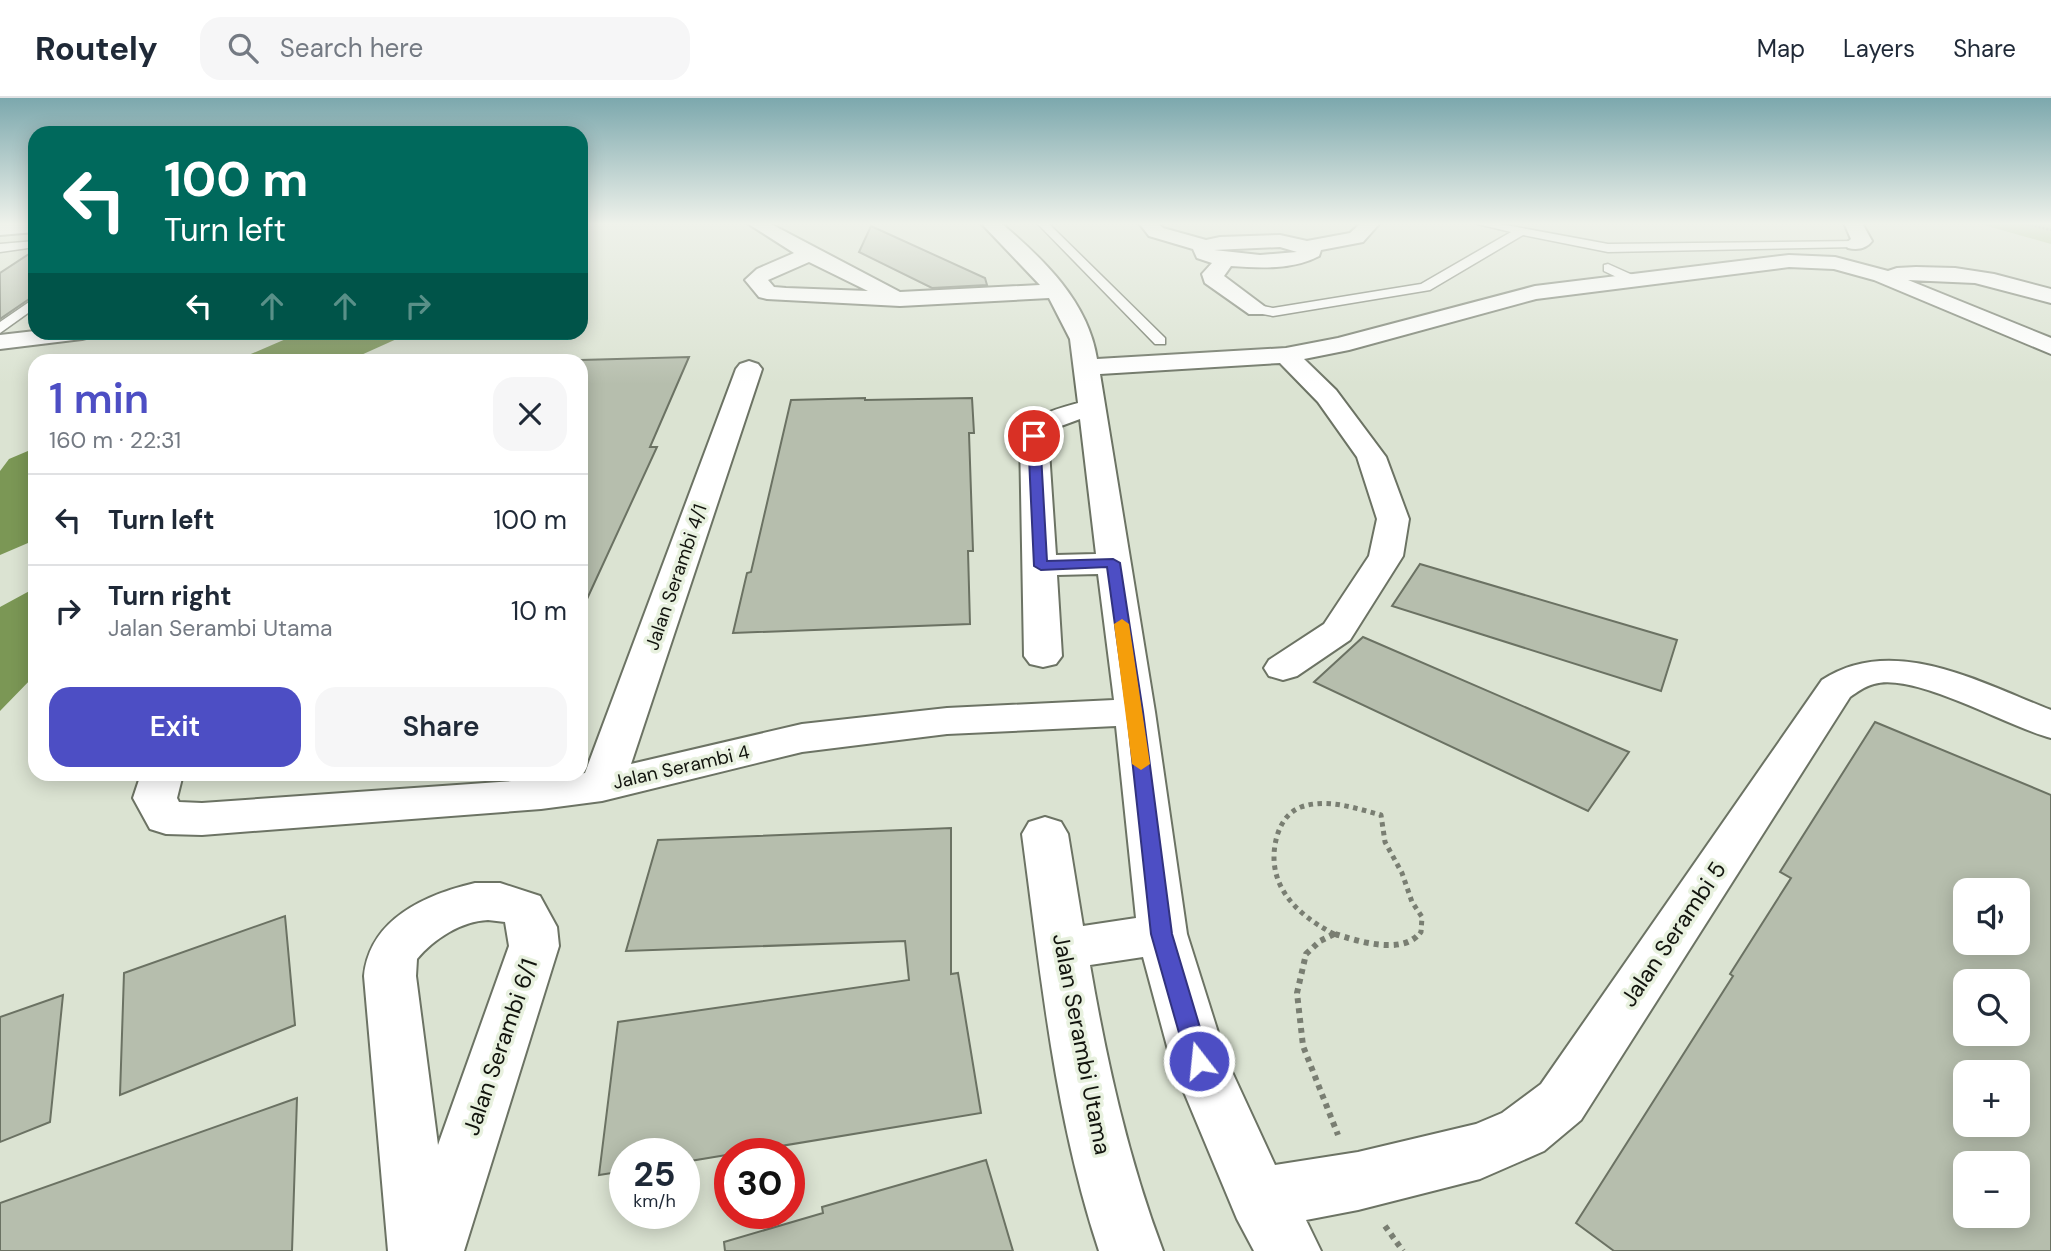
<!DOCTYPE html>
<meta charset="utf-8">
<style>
:root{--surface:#fff;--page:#f6f6f7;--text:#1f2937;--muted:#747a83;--line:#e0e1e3;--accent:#4d4ec4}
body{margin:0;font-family:"DM Sans",sans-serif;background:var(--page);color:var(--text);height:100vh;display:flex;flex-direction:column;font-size:26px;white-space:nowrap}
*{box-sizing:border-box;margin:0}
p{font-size:23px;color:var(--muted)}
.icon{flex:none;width:38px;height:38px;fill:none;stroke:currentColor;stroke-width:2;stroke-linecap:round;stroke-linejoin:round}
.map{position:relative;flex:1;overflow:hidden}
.drawer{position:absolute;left:28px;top:256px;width:560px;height:427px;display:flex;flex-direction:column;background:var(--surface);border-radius:21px;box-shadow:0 4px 18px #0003}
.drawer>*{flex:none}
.banner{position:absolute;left:28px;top:28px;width:560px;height:214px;border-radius:21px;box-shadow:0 4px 18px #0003;background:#00695c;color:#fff;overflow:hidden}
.tools{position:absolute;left:1953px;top:780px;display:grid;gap:14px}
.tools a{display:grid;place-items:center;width:77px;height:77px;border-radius:14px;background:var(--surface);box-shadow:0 4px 18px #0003;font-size:35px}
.speed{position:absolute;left:609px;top:1040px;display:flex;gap:14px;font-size:35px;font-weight:700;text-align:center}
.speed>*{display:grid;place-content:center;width:91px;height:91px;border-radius:50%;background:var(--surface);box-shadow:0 4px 18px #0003;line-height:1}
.speed small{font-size:18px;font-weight:400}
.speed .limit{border:10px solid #d22;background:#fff;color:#111}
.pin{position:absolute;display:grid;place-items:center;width:60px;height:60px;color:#fff;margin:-30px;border:4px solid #fff;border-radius:50%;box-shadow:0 2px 7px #0007}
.me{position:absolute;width:77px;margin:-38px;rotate:344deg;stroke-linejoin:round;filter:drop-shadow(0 0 5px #0008)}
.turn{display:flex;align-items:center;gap:24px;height:147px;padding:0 21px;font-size:32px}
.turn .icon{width:91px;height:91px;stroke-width:2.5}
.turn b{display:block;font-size:49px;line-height:60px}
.lanes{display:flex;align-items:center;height:66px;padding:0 21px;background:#0003;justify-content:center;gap:35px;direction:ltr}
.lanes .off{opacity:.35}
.round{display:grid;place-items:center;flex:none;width:74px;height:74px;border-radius:21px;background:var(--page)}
.head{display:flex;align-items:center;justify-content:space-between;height:119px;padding:0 21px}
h1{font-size:42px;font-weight:600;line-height:52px;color:var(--accent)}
.primary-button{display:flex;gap:14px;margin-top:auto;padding:14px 21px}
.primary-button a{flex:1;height:80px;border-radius:21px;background:var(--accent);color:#fff;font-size:28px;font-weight:600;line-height:80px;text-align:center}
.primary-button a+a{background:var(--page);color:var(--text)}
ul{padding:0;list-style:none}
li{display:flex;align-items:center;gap:21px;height:91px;padding:0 21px;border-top:2px solid var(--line)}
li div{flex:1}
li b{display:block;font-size:26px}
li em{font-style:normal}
header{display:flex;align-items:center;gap:42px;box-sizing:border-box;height:98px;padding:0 35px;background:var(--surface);border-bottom:2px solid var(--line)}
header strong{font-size:33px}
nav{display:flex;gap:38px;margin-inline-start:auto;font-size:24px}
.search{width:490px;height:63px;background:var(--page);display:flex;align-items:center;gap:18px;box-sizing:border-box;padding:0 24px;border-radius:21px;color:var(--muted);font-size:26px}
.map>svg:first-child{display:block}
.green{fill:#aec590}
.water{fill:#7b9755}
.building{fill:#b6bead;stroke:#6b7263;stroke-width:2;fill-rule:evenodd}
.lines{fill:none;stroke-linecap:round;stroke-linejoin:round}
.service-casing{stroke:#6c7364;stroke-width:3}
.minor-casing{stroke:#6c7364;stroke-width:4}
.path-far2{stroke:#797e72;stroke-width:2.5;stroke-dasharray:2 2;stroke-linecap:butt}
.path-far1{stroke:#797e72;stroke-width:5;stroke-dasharray:4.5 4.5;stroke-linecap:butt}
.path{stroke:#797e72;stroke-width:6;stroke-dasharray:5 5;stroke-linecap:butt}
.service{fill:#fff;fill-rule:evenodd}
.minor{fill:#fff;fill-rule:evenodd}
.route{fill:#4d4ec4;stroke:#32337f;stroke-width:2}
.slow{fill:#f59e0b}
.labels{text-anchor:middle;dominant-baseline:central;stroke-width:7;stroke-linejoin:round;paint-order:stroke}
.street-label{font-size:19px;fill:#12140e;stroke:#e8f1df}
.near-street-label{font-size:23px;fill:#12140e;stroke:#e8f1df}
</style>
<header>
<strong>Routely</strong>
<div class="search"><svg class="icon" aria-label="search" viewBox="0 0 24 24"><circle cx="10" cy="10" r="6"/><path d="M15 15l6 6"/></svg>Search here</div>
<nav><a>Map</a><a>Layers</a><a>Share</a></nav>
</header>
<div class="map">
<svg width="2051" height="1153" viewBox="0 0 2051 1153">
<rect width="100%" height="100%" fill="#dbe3d2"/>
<!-- green -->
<path class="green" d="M1977,125H2051V146Z"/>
<!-- water -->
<path class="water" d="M302,234H410V235L350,262H237Z
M35,350V442L0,457V373L9,361Z
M35,490V577L0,613V509Z"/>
<!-- building -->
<path class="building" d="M871,128L985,180L987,187L932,190L859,154Z
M35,152V197L0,221V175Z
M689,259L650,349H657L581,514V262Z
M865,300V302L972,300L974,335H969L973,453H968L970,526L733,535L747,475L751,474L791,302Z
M1420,466L1677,542L1661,593L1392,508Z
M1363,539L1629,654L1588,713L1314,584Z
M1875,624L2051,697V1153H1614L1576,1125L1733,878L1730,876L1791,780L1780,774ZM1965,793H2018V845H1965ZM1965,884H2018V936H1965ZM1965,975H2018V1027H1965ZM1965,1066H2018V1118H1965Z
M951,730V876L958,875L981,1015L684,1064V1055H625V1073L599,1077L618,924L909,882L905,843L626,853L658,742Z
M285,818L295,927L120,997L124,875Z
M63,897L50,1024L0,1044V919Z
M297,1000L292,1153H0V1105Z
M986,1062L1013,1153H725L724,1144L823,1115L822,1109Z"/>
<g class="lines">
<!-- service casing -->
<g class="service-casing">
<path id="service" d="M1037,125H1048L1165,240V246H1155Z
M1474,125H1495L1608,146L1855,143L1861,146L1855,149L1608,154L1523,137L1430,192L1273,218L1252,214L1250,211L1257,207L1273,210L1421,186L1511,134Z
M35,143V149L0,154V146Z
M1608,166L1637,179L1639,182L1637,185H1629L1604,173V167Z
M35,200V210L0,235V224Z"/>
</g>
<!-- minor casing -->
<g class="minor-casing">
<path id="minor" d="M0,125H35V134L0,137Z
M747,125H769L900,194L1040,187L981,125H1001C1043,161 1088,203 1097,261L1286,250L1338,240L1535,188L1789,157L1835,159L1888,173L1897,170L1916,169L1955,170L1994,176L2051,191V205L1975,185L1908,182L2051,240V256L1874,182L1834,171L1789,169L1536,201L1349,252L1304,261L1336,292L1386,359L1409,421L1403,458L1350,542L1297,578L1283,582L1269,578L1264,570L1269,562L1324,526L1369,458L1377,421L1357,359L1318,304L1280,265L1100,276L1155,614L1187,836L1227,963L1275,1067L1358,1054L1476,1026L1502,1015L1541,986L1822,582C1893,535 1981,585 2051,612V640C2008,629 1915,574 1874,586C1865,588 1857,594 1850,599L1581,1022L1544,1053L1480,1081L1358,1112L1306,1122L1321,1153H1254L1237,1121L1171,963L1143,859L1090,867C1107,965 1128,1060 1163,1153H1099C1054,1017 1041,877 1022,736L1029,724L1045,719L1061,724L1068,736L1083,828L1136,820L1116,628L947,636L802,654L602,703L541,711L202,737L166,736L150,731L133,700L141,676H183L177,700L179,704L202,705L541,681L585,675L736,271L740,266L749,263L758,266L762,271L631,666L802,626L947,610L1114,602L1098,476L1057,477L1062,558L1056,566L1043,569L1030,566L1024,558L1020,338C1035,316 1053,312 1078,305L1070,241L1049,200L900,208L767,201L759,199L745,182L757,171L794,155ZM809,164L868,193L786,190L774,189L768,182ZM1080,321L1096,456L1056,457L1048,338L1061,328Z
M1139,125H1158L1163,130L1206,142L1220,139L1280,137L1307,143L1350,135L1361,125H1380L1363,144L1321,152L1319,158C1293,172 1260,170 1231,168L1224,178L1268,211L1265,216H1249L1205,185L1202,176L1212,165L1197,160L1193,151L1149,138ZM1280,149L1297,154L1260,157L1214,152Z
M1844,125H1862L1872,143C1866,151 1857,152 1848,150L1845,146L1851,141Z
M35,233V234H93L90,239L82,241L0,251V237Z
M475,785H500L540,798L557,829L559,848L464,1153H388L364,878C370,821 424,797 475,785ZM488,822L505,824L509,848L438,1047L416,878L417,861C434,841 461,823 488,822Z"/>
</g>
<!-- path-far2 -->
<path class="path-far2" d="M2023,125L2051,132"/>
<!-- path-far1 -->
<path class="path-far1" d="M1334,836L1340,838
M1334,836C1295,816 1264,785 1277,738C1281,725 1288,714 1301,709C1327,700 1355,710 1381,717L1385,744L1402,775L1412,804L1422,819L1421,834L1418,838
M1330,838L1334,836"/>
<!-- path -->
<path class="path" d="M1334,836L1320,843L1306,856L1297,895L1303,948L1338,1037
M1335,836C1357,843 1401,857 1419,836
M1385,1128L1403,1153"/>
<!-- service -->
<use href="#service" class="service"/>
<!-- minor -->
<use href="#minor" class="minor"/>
</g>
<!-- sky -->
<linearGradient id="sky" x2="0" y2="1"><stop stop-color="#7ca8ad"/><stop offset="0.44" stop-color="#eff2eb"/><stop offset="1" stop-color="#eff2eb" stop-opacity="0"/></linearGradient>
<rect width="2051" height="286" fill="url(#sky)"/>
<!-- route -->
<path class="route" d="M1034,335L1040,338L1047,463L1113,461L1120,465L1143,614L1172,836L1210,963L1207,970L1199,973L1190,970L1187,963L1151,836L1127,614L1107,469L1041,472L1034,468L1028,338Z"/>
<!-- slow -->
<path class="slow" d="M1122,521L1129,526L1150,666L1141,672L1132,666L1114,526Z"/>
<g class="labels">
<!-- street labels -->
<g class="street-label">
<text transform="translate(676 479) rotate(-71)">Jalan Serambi 4/1</text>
<text transform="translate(681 669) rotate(-13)">Jalan Serambi 4</text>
</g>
<!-- near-street labels -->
<g class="near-street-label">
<text transform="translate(1673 836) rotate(-56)">Jalan Serambi 5</text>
<text transform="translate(1082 946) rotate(79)">Jalan Serambi Utama</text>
<text transform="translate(500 949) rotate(-71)">Jalan Serambi 6/1</text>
</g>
</g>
</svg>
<div class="tools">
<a><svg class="icon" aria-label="sound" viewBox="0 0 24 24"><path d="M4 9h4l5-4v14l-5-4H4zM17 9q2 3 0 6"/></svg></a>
<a><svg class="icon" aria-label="search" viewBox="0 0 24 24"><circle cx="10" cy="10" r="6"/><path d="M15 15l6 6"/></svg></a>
<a>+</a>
<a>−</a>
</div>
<div class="speed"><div>25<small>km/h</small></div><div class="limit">30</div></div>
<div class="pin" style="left:1034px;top:338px;background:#d93025"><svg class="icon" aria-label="arrive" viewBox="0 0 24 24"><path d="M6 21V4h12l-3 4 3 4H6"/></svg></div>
<svg class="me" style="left:1199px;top:963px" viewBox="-20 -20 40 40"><circle r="17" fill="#4d4ec4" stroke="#fff" stroke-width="3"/><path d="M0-11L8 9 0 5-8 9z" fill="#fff"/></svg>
<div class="banner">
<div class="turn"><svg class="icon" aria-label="left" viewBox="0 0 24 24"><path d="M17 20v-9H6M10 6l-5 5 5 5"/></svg><div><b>100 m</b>Turn left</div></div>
<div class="lanes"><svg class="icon" aria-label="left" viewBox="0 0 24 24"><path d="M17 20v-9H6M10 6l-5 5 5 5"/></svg><svg class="icon off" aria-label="ahead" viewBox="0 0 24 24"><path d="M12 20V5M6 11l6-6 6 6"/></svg><svg class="icon off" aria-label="ahead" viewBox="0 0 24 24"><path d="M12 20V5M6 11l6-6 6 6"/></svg><svg class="icon off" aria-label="right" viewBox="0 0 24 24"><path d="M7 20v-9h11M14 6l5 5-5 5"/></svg></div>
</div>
<section class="drawer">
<div class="head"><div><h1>1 min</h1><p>160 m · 22:31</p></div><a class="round"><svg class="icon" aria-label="close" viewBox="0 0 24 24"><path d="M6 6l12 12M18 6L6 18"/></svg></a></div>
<ul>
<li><svg class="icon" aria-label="left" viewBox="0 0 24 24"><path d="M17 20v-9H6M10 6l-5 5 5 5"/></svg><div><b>Turn left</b></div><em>100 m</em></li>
<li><svg class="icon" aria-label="right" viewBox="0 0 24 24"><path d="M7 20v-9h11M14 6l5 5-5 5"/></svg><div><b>Turn right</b><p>Jalan Serambi Utama</p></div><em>10 m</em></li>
</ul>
<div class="primary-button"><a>Exit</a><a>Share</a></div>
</section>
</div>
